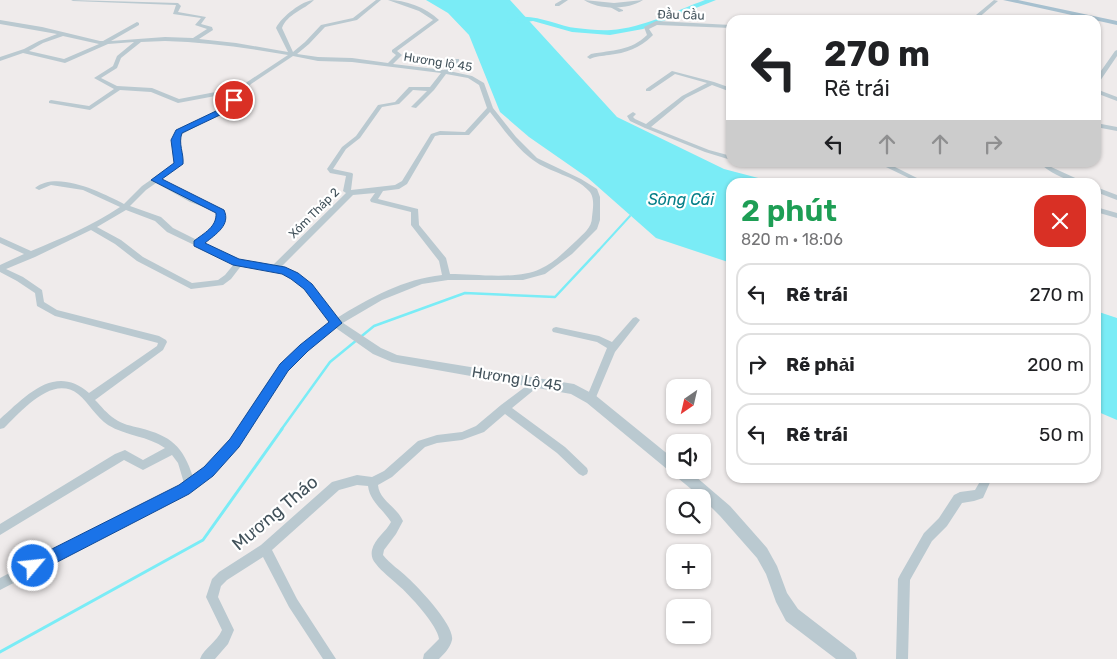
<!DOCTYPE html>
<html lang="vi">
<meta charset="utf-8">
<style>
:root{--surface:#fff;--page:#f2f2f2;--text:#202124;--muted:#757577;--line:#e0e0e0}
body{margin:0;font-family:Rubik,sans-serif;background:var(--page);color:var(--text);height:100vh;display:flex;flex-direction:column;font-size:19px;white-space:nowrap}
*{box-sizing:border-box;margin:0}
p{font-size:16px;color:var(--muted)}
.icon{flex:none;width:28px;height:28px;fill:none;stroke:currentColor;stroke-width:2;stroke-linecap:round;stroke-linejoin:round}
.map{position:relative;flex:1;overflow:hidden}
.side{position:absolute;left:726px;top:178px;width:375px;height:305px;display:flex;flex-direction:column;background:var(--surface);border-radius:15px;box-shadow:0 1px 4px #0004}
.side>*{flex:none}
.top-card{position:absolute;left:726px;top:15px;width:375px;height:152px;border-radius:15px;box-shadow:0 1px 4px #0004;background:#fff;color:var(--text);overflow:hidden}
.needle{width:32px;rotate:214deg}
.fabs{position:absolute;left:666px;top:379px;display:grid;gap:10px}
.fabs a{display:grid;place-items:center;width:45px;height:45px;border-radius:10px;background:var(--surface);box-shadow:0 1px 4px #0004;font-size:25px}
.pin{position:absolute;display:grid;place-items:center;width:42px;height:42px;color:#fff;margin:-21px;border:2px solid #fff;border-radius:50%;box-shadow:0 1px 5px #0007}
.me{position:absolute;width:55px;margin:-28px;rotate:62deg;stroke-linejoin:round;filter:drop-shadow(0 0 4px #0008)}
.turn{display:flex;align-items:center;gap:18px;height:105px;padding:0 15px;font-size:22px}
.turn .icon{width:65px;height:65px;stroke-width:2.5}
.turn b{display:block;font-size:35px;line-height:42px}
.lanes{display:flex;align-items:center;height:48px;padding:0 15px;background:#0003;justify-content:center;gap:25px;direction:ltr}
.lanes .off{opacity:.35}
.round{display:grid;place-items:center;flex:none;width:52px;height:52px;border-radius:15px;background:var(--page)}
.head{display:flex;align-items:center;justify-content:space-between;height:85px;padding:0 15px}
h1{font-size:30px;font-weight:600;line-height:38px;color:#1e9e55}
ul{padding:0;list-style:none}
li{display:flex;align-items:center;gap:15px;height:62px;margin:0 10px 8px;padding:0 5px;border:2px solid var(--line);border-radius:15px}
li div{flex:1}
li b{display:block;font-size:19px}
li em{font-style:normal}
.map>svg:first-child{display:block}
.water{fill:#7aecf6}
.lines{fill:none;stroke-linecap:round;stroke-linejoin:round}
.stream-far2{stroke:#7aecf6;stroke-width:2}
.stream-far1{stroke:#7aecf6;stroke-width:2.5}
.stream{stroke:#7aecf6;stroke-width:3}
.river{fill:#7aecf6;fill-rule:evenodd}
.minor{fill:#bac9d0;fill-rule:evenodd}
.tertiary{fill:#bac9d0;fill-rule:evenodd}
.primary{fill:#a7c0cf;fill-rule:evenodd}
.route{fill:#1a73e8;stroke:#114b97}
.labels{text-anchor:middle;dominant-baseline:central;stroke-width:4.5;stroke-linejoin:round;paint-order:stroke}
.far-street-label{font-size:12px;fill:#42525b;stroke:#fff}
.street-label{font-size:15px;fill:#42525b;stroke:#fff}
.water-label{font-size:16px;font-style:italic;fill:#047e88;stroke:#fff}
.near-street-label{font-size:18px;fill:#42525b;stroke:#fff}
</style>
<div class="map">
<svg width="1117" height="659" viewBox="0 0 1117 659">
<rect width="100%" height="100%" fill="#efebeb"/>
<!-- water -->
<path class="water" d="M426,0H510L617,117L724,169L774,182H731V263L656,238L588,178L529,137L500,112L469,35L448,13Z
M1096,311L1117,318V420L1096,411Z"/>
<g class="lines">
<!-- stream-far2 -->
<path class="stream-far2" d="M598,251L630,216"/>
<!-- stream-far1 -->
<path class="stream-far1" d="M281,430L330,362L374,326L465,293L555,297L599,250"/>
<!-- stream -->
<path class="stream" d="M0,652L203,540L282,429"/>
<!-- river -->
<path class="river" d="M705,0H716L643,29L610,35L572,32L533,21L510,24L506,22C525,8 556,26 576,28C587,29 600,31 611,30C643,28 675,11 705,0Z"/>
<!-- minor -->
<path class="minor" d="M71,0L178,3L181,6L178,12L206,17L201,24L212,27L213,30L199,39L236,43L288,52L276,28C281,17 303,0 314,0C304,10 287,14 282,28L293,52L305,42L321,25L353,18L376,0H381L357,20L325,27L309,44L297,54L318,57L352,58L388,63L396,55L392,52V50L433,20L419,11L388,0C405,0 426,7 439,20L397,51L402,55L393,64L444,70L455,59H459V61L449,71L472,76L484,83L493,108L516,137L537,158L581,179L597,189L600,197V220L597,229L572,254L545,274L523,280H448L422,284L382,300L341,324L315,342L292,364L271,392L231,454L219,468L194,490L0,590V578L184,483L178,463L172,455L143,470L124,460L0,535V524L115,454L125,450L143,460L165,448C148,436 126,436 108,425C96,417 89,403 78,394C52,374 21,412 4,428L0,429V419C26,396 55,363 89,393L157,346L158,343L55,316L37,306L35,293L17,281L0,272V265L24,254L0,243V237L31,251C62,238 92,226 120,207L83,190L51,185L39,190L35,188C58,170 102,193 124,204L142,186L175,163L174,134L227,105L235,95L226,94L178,103L151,92L120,90L90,110L49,103V101L51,100L89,106L114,89L94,78L113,66L117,56L134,42L108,44L65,63L23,53L0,61V57L24,49L39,41L57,34L0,24V20L42,27L100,41H103L137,22L139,23V25L111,41L165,37L193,38L207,29L195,25L201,18L173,14L176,5L73,1ZM63,36L99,44L64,59L29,51L43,43ZM165,41C206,42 247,48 288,55L247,82L238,92L226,90L179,99L152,88L117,86L101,78L117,68L121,58L141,42ZM293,56L318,61L352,62L441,73L430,87H409L395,102L378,105L356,136L342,147L327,169L330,173L346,176L343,191L346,193L272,266L239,260L204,243C215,235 228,225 223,209L196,198L160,180L181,164L179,136L231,107L251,84ZM446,74L468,78L479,85L487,108L465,132L440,131L431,134L402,181L395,185L351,190L353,174L352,173L333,169L346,149L360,138L382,107L399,104L413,90L427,91L411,107L416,108L434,90ZM490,112C502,127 517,149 533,160C550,173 574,175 589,191C595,197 593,209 592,217C592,228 583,234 576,241C565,251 554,263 540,269C518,280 475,274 450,274L446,258L419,225L418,209L378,199L383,191L399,189L407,184L435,136L440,135H469ZM156,183L190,202L217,212C219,226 208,233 197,240L173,228L161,217L130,206L146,190ZM375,193L370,200L371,202L411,212V225L439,261L442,275C404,279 369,298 337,318C324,303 310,279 292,271C288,269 284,269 280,268L353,195ZM126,210L155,221L167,232L234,264L225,275L218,280L192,283L143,257L121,240L97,227ZM91,230L115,244L137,261L191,289L223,285L231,279L241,266C252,268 279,271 288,276C306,285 317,307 331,322C310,336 291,351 276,371C248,406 231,451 193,477C183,446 171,436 140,428C131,426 122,424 115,419C107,414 101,406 95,400L163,350L167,342L166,340L159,336L57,310L44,302L42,290L23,277L6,269L35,257Z
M562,0H568L559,6H555V4Z
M994,0L998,1L976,20H970Z
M612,5L623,10V11L619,12L610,7V6Z
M656,21L731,25V28L657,25L649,29L653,35L652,36C640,48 626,53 609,55C602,56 596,56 590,59L587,57L591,54C612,50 631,51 647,35L644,27Z
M1117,50V56L1098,84L1096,85V78L1115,51Z
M672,71L714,82L731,88V92L712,85L686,98L651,127L709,150L731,156V160L705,152L645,128L630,121L627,116L633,112L636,114L633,117L635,119L646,124L682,96L707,83L675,74L650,91H646V89Z
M1096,89L1117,97V101L1096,93Z
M1096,123L1117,127V131L1096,127Z
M883,162H890L891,165L925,182H917L886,167Z
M1039,162H1046L1049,166L1084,182C1072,184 1047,172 1039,162Z
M1096,187L1117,195V200L1096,192Z
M1096,207L1117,213V218L1096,212Z
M636,317L640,320L615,352L594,402L591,403L588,402L586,399L607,348L597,342L553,332L552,330L553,328L556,327L599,336L612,342L633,318Z
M537,378L540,379L542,382L540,385L512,408L565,447L587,468L588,471L587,474L583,476L579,474L557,453L505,414L484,432L462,440L437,443L425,447L392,477L378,485C379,500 397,507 403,521L396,534L384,550L383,555C390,564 400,570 408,578C419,588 455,626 452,640C450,648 444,654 439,659H423L424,654L439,639C438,626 409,594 398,585C391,578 382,572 376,564C372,560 371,555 372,550C375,538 386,532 391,522C383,509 370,502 368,486L357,485L339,490L272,550L297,599L336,659H323L289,607L263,557L227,580L221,586L218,597L234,630L228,644L215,659H200C204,648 217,642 222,630L206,597L212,579L219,572L261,545L332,482L357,475L372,477L384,471L418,441L437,435L462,432L476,426L501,405Z
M982,478H992L983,498L974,501L962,503L947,526L932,541L910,580L908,659H896L898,579L900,575L924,533L939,518L954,495L960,492L975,490Z
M1011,478H1029L1028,481C1023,483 1017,483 1012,481Z"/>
<!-- tertiary -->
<path class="tertiary" d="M584,0L614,3L643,0C628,10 599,10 584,0Z
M337,319L381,348L397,355L574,384L595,395L675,460V470H688L730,506L767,548L777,566L787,593L798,609L855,653L857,659H836L786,621L776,602L766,574L757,558L720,516L702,498L587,403L571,394L392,362L373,354L333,326L331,323L333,320Z"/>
<!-- primary -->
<path class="primary" d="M1003,0H1018L1117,21V25Z"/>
</g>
<!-- route -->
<path class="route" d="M232,98L238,100L222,114L182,133C178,144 184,153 183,164L162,179L224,210C231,225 216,234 205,243L239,259L285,267L298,273L312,284L342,323L308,351L288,371L239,447L213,476L189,494L38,572L33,574L28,572L25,566L28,561L179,485L204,467L230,439L280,364L300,345L329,322L304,289L291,279L282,274L233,265L194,246V241C204,233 217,227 216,213L151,180L174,163L171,140L176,130L216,111Z"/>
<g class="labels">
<!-- far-street labels -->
<g class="far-street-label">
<text transform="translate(681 15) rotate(2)">Đầu Cầu</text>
<text transform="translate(438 62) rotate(9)">Hương lộ 45</text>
<text transform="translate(314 213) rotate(-45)">Xóm Tháp 2</text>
</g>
<!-- street labels -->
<g class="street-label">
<text transform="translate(517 379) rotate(9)">Hương Lộ 45</text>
</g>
<!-- water labels -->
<g class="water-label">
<text x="681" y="199">Sông Cái</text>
</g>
<!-- near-street labels -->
<g class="near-street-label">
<text transform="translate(275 513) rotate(-40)">Mương Tháo</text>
</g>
</g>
</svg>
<div class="fabs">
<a><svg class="needle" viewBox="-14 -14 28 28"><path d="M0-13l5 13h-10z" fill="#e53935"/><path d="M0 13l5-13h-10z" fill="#757577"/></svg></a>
<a><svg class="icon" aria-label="sound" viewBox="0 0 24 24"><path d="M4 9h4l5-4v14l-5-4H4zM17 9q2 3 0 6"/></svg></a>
<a><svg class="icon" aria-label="search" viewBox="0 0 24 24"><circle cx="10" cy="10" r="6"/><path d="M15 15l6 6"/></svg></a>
<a>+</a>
<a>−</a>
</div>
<div class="pin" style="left:234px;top:100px;background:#d93025"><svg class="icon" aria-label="arrive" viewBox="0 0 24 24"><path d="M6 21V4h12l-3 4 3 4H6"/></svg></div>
<svg class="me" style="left:33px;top:566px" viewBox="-20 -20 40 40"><circle r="17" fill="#1a73e8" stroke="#fff" stroke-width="3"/><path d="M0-11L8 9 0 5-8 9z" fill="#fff"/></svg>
<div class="top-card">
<div class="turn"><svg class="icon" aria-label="left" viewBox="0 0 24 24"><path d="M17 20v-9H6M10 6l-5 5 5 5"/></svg><div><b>270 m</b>Rẽ trái</div></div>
<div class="lanes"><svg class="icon" aria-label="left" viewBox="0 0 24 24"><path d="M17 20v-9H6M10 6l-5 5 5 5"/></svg><svg class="icon off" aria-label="ahead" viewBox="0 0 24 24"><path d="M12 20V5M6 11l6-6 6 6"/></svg><svg class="icon off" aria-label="ahead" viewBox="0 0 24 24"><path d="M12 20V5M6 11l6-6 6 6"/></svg><svg class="icon off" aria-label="right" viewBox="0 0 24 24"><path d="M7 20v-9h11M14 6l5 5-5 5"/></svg></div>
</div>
<section class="side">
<div class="head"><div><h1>2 phút</h1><p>820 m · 18:06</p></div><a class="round" style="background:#d93025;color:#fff"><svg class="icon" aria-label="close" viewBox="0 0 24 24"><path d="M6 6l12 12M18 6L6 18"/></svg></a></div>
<ul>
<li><svg class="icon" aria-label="left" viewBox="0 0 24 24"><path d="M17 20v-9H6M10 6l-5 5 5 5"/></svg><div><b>Rẽ trái</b></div><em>270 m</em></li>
<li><svg class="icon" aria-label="right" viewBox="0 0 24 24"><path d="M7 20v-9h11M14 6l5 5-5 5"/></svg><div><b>Rẽ phải</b></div><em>200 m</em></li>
<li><svg class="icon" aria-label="left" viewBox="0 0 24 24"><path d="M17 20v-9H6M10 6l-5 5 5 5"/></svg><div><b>Rẽ trái</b></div><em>50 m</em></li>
</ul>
</section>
</div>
